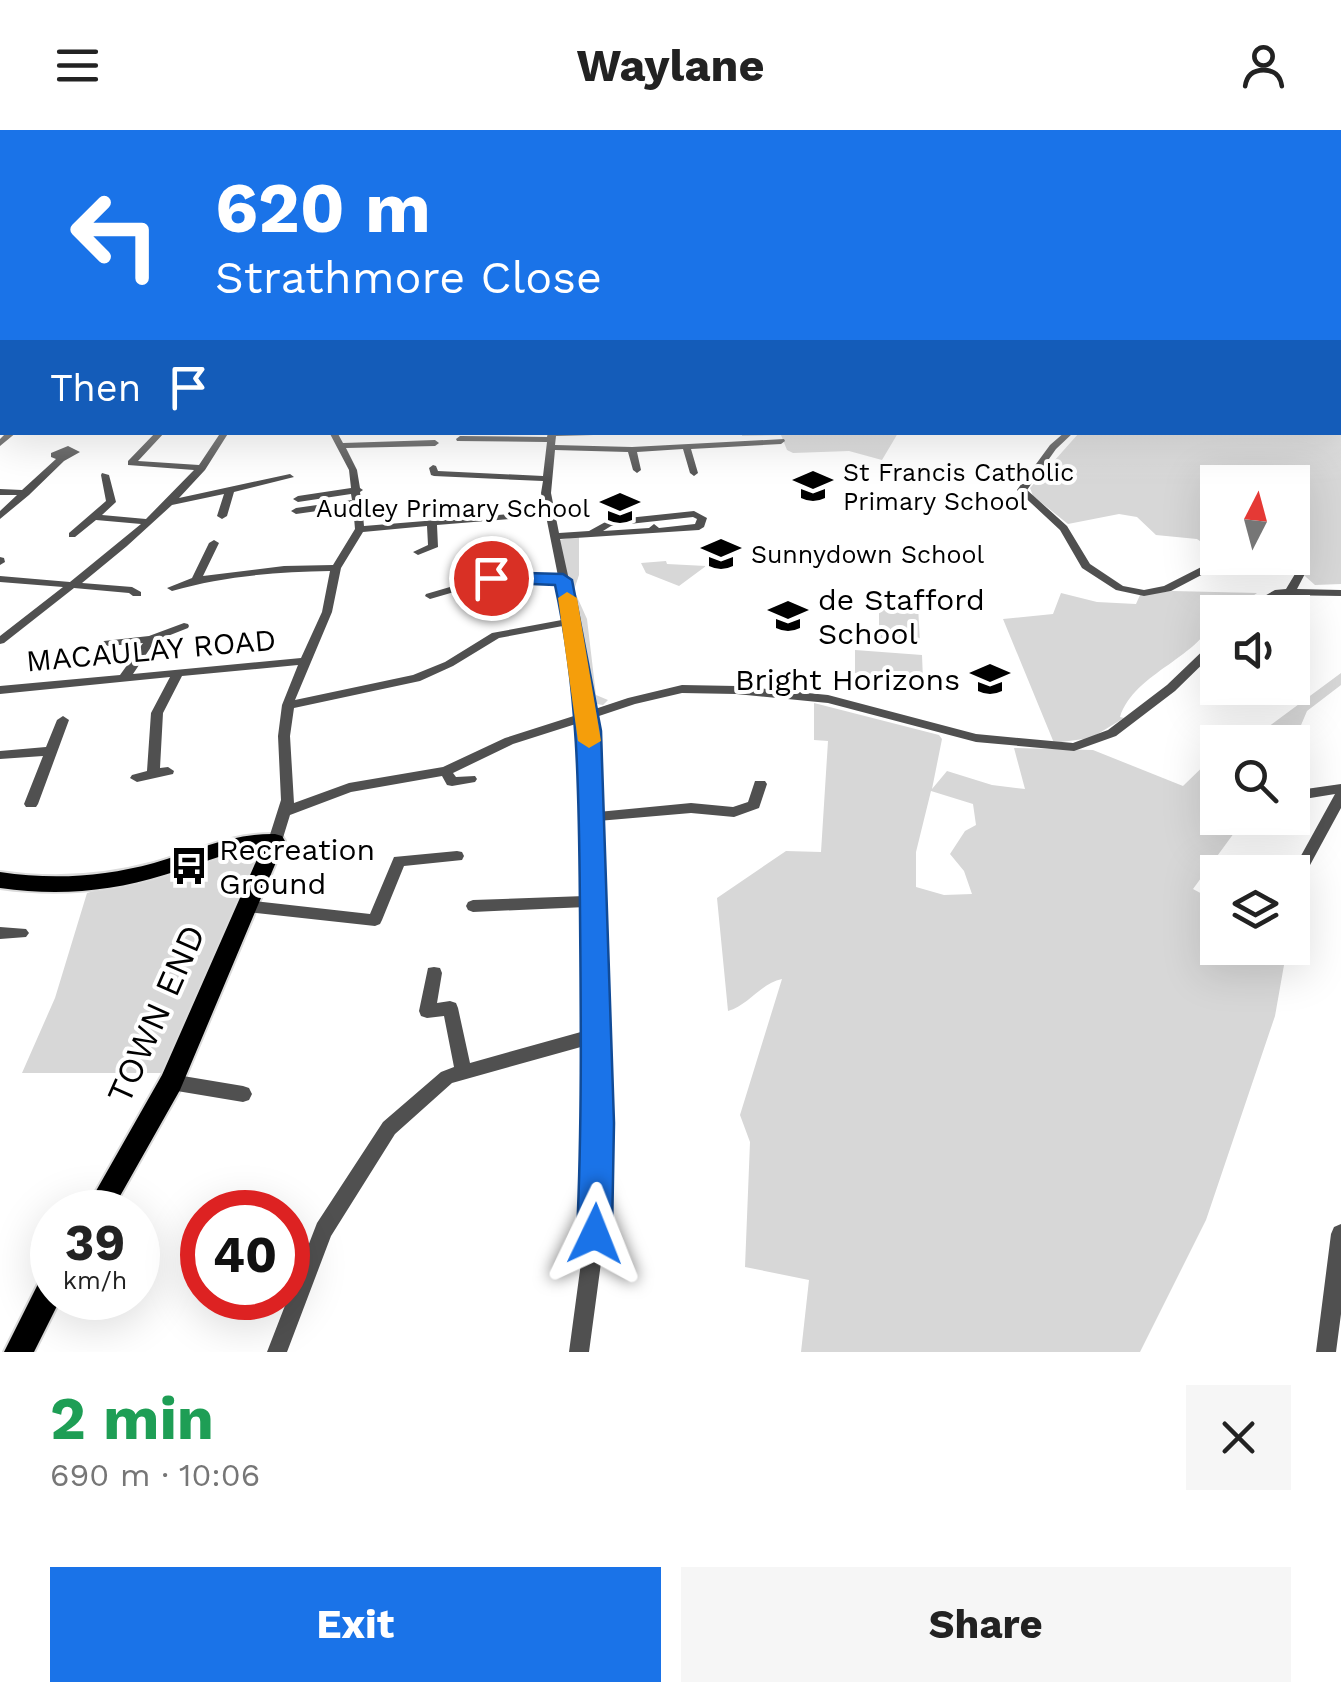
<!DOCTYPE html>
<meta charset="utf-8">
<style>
:root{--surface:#fff;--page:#f6f6f6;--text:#222;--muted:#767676;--accent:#1a73e8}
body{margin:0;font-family:"Work Sans",sans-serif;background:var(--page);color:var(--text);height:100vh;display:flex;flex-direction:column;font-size:38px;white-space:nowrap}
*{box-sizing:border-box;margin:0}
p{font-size:32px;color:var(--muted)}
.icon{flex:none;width:55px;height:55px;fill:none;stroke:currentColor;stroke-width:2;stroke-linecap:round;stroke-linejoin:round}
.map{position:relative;height:1222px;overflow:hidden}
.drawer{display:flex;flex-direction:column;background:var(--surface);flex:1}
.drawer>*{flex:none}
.banner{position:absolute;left:0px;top:0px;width:1342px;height:305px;box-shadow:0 10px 40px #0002;background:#1a73e8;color:#fff;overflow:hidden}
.needle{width:65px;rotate:6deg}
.tools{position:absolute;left:1200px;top:335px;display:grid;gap:20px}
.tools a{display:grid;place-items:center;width:110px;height:110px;border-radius:0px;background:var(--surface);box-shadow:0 10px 40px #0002;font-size:50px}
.speed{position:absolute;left:30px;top:1060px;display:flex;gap:20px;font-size:50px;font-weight:700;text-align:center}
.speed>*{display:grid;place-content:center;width:130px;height:130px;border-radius:50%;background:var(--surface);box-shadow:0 10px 40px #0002;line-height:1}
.speed small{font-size:25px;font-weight:400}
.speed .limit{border:15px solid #d22;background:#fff;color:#111}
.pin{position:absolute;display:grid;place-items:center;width:85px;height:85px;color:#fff;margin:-42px;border:5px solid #fff;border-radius:50%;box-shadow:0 2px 10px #0007}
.me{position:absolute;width:110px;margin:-55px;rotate:2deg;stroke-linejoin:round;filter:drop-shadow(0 0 8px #0008)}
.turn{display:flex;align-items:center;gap:35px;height:210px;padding:0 50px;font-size:45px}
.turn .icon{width:130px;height:130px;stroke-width:2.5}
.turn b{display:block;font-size:70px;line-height:85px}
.then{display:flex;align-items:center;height:95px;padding:0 50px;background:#0003;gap:20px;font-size:38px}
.round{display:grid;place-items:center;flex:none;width:105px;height:105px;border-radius:0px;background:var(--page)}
.overview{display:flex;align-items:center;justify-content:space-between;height:170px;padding:0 50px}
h1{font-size:60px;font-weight:700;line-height:75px;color:#1e9e55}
.action{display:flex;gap:20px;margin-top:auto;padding:20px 50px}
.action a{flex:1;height:115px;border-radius:0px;background:var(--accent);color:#fff;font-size:40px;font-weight:700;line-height:115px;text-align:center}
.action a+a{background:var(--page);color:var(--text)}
header{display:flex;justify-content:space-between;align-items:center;height:130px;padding:0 50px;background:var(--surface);font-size:45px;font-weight:700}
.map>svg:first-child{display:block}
.green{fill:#d7d7d7;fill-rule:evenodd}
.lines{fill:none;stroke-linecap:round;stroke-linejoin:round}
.major-casing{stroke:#dbdbdb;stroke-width:4}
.highway-casing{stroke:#dbdbdb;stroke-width:5}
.minor{fill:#505050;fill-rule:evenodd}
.major{fill:#000;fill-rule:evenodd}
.highway{fill:#000;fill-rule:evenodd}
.route{fill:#1a73e8;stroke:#114b97;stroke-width:2.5}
.slow{fill:#f59e0b}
.labels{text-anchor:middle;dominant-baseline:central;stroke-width:8;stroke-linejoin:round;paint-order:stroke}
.far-poi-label{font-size:25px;fill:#000;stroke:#fff;text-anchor:start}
.poi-label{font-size:30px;fill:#000;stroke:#fff;text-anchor:start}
.street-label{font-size:30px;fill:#000;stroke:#fff}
.near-street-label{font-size:35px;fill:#000;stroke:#fff}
</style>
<header><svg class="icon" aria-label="menu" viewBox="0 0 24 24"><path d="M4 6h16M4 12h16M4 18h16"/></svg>Waylane<svg class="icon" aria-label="person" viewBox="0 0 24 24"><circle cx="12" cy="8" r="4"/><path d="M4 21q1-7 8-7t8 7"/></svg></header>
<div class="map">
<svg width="1341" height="1222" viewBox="0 0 1341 1222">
<rect width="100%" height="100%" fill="#fff"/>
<!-- green -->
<path class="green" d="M1341,226V454L1315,455L1297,439L1264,428H1292V352H1218L1217,423L1197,409L1156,405L1137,387L1119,384L1068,394L1033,366L1030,358L1079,303L1340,302Z
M742,303H898L882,330L849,321L793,323L787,320L781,305L742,306Z
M579,406V445L574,460L587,489L596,565L608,570L603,575L590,573L559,410Z
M666,431L667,434L706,436L679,456L646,443L641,433Z
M1173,461L1257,463L1236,478L1218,482C1201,529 1135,541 1120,587L1124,588L1091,608L1054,613L1003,489L1053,484L1061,463L1097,472L1136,474L1140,465Z
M879,472L918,475L920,514L879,510Z
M855,520L922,525L923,550L908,549V554L877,551L876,545L855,543Z
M1341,543V555L1307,581L1293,614L1231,612L1260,603Z
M814,573L939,605L942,609L932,659L947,641L992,655L1025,659L1014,618L1093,620L1183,656L1217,623L1218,688H1245L1193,759L1217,772L1218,818H1287L1275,886L1206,1090L1140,1222H801L809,1150L745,1137L750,1012L740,985L782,849C761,853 749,875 728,881L717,768L786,721L821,722L828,611L814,610ZM931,661L973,674L976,695L965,701L950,724L964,741L972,764L944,765L916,757V722Z
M250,716L259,723L164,943H22L55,868L87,763Z"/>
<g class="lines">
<!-- major casing -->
<g class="major-casing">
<path id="major" d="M275,704L282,706L285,711L180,960L111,1082H84L162,945L262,718C227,721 197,735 164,745C109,762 57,766 0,758V742C53,750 102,747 154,733C195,721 232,703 275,704Z
M52,1142V1168H61L34,1222H4L42,1146Z"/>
</g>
<!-- highway casing -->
<g class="highway-casing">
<path id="highway" d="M1340,217H1341V223H1340Z"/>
</g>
<!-- minor -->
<path class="minor" d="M0,187H2V191H0Z
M1340,194H1341V198H1340Z
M0,278H2V282H0Z
M0,289H2V293H0Z
M7,302H17L0,316V309Z
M156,302H165L138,331L199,335L221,302H229L205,340L179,368L290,344L294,347L234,362L227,386L222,389L217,386L224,364L172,375L127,416L82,453L132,457L141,462V466H133L129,463L74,458L4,513L0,514V506L63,457L0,452V446L70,452L141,394L96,390L75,407H69V403L106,371L101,345L102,343L109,345L116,372L102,385L146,389L194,340L128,335V331Z
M329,302H337L343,313L435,310L439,313L435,316L346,318L357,340L360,358L363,360L360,362L361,370L364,372L362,374L364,396L545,381L541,363L543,351L434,346L431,345L429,338L433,335L436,336L438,341L543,346L547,312L457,311L456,309L460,306L547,307L548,302H635L631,304L556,306L555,315L632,317L784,309L785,311L781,314L691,319L698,343L694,346L690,343L683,319L637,322L641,340L637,343L633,340L628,322L555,320L551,363L559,403L589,401L609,390L694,381L707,388L704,397L699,400L560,409L578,491L592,580L628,568L682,555L736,556L828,565L976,604L1073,613L1108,600L1167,555L1214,510L1218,509V519L1175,561L1116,606L1074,621L976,612L828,573L736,564L682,563L635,574L593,588L598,682L691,673L733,677L748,672L755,651H765L767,654L759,678L734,687L691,683L598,691L607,993L605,1103L589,1222H569L585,1103L589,993L588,915L452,953L395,1004L331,1106L287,1222H267L317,1093L383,992L441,942L454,937L444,886L427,888L421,886L419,881L428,838L434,837L440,838L442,843L437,873L450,871L456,873L458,878L470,933L588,900L586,777L473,782L468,780L466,776L468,772L473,770L585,766L582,592L513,614L453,643L456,647L475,646L477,649L475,652L452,656L447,655L442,646L351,662L290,685L282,711L280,715H270L268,711L281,670L278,606L282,575L298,535L182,546L163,583L160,638L168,637L174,641L173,644L137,652L130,648L132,645L147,641L151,583L170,547L0,564V556L120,545L143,513L108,516L102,513L104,511L149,506L184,493L188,494L189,496L188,498L155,511L133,544L301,528L322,482L330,441C277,442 223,446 172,461L167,458L192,448L209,413L214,410L219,413L203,446L284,436L333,435L355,399L353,376L296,384L291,381L296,378L352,370L351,364L298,372L293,369L298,366L351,358L349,340ZM546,386L558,446L491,445L426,464L425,466L430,469L492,451L560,452L567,489L492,503L445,532L413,545L295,570L332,482L341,438L363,402L427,396L428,415L413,422L418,425L438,417L437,395ZM693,387L697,389L695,394L659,398L654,394L649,398L603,401L611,396ZM568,495L580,584L505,608L443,637L349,653L294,673L290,606L294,578L420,551L453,536L499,508Z
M1065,302H1074L1056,319L1027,360L1067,396L1090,434L1123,456L1144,460L1164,456L1219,428H1231L1230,430L1171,461L1144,466L1116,460L1082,438L1060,400L1017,360L1050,315Z
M68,316L80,322L64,331L29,365L0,389V381L17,365H0V359L22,360L56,329L51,327V323Z
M1292,426L1308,438L1297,459L1341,460V466L1281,465L1251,482H1239L1240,480L1275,460L1286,459L1298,439L1285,428H1292Z
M0,427L4,428L5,432L0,435Z
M63,586L69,590L38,674L36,677H26L24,674L43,626L0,629V621L46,617L57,590Z
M1341,654V678L1297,759L1292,760V742L1335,664L1292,671V661Z
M457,721L462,722L464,726L462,730L404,736L382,790L380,794L375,796L246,782L241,780L239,776L241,772L246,770L370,784L394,727Z
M0,797L26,799L29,803L26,807L0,809Z
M171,944L243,956L249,958L252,964L249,970L243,972L171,960L165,957L162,952L165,947Z
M1341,1094V1184L1336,1222H1316L1331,1104L1334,1097Z"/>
<!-- major -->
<use href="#major" class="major"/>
<!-- highway -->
<use href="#highway" class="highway"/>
</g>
<!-- sky -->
<linearGradient id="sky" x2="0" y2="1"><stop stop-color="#8aabca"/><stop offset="0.51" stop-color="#fff"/><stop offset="1" stop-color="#fff" stop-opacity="0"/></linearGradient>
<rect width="1341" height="351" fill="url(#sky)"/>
<!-- route -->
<path class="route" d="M491,442L563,444L572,450L601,601L614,993L612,1104L607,1116L595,1121L582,1116L577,1104C582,996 581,889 580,782C579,671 579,564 555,455L485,452L482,448Z"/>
<!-- slow -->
<path class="slow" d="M567,462L577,468L601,611L589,618L578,611L558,468Z"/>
<!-- icons -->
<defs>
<g id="school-bare" transform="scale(3)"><path d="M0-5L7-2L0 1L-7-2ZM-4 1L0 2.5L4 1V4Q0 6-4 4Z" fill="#000" stroke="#fff" stroke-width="2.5" paint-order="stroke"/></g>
<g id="bus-bare" transform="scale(3)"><path d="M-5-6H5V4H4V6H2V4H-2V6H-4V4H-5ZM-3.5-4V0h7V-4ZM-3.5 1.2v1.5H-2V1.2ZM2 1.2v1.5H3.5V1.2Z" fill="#000" stroke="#fff" stroke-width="2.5" paint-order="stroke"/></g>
</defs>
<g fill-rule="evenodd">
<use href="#school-bare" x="813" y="356"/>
<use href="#school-bare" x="620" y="378"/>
<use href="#school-bare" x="721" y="424"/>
<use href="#school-bare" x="788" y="486"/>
<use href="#school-bare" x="990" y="549"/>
<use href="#bus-bare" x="189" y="736"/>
</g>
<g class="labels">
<!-- far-poi labels -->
<g class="far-poi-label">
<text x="843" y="342">St Francis Catholic<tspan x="843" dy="29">Primary School</tspan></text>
<text x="590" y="378" text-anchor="end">Audley Primary School</text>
<text x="751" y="424">Sunnydown School</text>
</g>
<!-- poi labels -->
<g class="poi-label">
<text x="818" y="469">de Stafford<tspan x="818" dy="34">School</tspan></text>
<text x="960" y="549" text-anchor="end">Bright Horizons</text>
<text x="219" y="719">Recreation<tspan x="219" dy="34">Ground</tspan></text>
</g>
<!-- street labels -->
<g class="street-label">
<text transform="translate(151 520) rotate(-5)">MACAULAY ROAD</text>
</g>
<!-- near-street labels -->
<g class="near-street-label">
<text transform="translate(156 884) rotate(-66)">TOWN END</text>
</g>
</g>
</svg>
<div class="tools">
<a><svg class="needle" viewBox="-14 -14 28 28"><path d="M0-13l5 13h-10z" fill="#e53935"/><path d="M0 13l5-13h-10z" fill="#767676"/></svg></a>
<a><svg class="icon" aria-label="sound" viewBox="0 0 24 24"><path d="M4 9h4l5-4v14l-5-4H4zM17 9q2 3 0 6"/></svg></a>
<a><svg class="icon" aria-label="search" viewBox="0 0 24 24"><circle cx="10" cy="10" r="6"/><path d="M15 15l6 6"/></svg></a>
<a><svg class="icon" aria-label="layers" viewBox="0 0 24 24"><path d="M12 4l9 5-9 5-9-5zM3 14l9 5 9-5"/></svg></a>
</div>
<div class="speed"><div>39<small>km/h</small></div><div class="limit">40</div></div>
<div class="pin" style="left:491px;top:448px;background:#d93025"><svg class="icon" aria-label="arrive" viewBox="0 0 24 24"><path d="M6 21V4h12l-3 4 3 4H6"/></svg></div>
<svg class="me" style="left:595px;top:1104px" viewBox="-20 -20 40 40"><path d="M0-17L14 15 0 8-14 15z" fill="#1a73e8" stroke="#fff" stroke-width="4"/></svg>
<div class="banner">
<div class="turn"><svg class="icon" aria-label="left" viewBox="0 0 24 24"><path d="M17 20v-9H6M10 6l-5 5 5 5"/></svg><div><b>620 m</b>Strathmore Close</div></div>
<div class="then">Then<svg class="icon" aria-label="arrive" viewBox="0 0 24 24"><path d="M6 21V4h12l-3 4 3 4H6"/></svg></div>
</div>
</div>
<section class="drawer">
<div class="overview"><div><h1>2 min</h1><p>690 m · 10:06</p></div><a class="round"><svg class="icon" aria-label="close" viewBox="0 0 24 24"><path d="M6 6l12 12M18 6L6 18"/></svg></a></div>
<div class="action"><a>Exit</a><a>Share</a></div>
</section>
